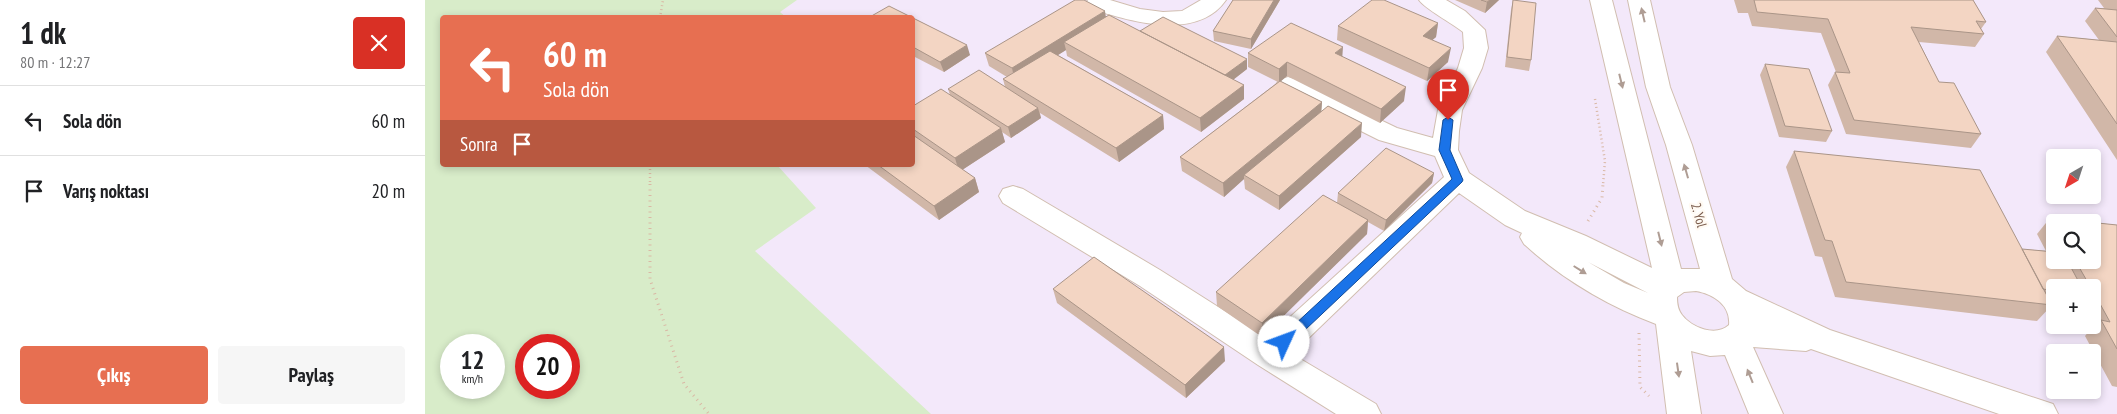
<!DOCTYPE html>
<html lang="tr">
<meta charset="utf-8">
<style>
:root{--surface:#fff;--page:#f6f6f6;--text:#202124;--muted:#757577;--line:#e0e0e0;--accent:#e76f51}
body{margin:0;font-family:"PT Sans Narrow",sans-serif;background:var(--page);color:var(--text);height:100vh;display:flex;flex-direction:column;font-size:19px;white-space:nowrap}
*{box-sizing:border-box;margin:0}
p{font-size:16px;color:var(--muted)}
.icon{flex:none;width:28px;height:28px;fill:none;stroke:currentColor;stroke-width:2;stroke-linecap:round;stroke-linejoin:round}
.map{position:relative;flex:1;overflow:hidden}
.panel{display:flex;flex-direction:column;background:var(--surface);width:425px}
.panel>*{flex:none}
.top-card{position:absolute;left:15px;top:15px;width:475px;height:152px;border-radius:5px;box-shadow:0 2px 8px #0003;background:#e76f51;color:#fff;overflow:hidden}
.needle{width:32px;rotate:219deg}
.fabs{position:absolute;left:1621px;top:149px;display:grid;gap:10px}
.fabs a{display:grid;place-items:center;width:55px;height:55px;border-radius:5px;background:var(--surface);box-shadow:0 2px 8px #0003;font-size:25px}
.speed{position:absolute;left:15px;top:334px;display:flex;gap:10px;font-size:25px;font-weight:700;text-align:center}
.speed>*{display:grid;place-content:center;width:65px;height:65px;border-radius:50%;background:var(--surface);box-shadow:0 2px 8px #0003;line-height:1}
.speed small{font-size:12px;font-weight:400}
.speed .limit{border:8px solid #d22;background:#fff;color:#111}
.pin{position:absolute;display:grid;place-items:center;width:42px;height:42px;color:#fff;margin:-51px -21px;border-radius:50% 50% 50% 0;rotate:-45deg;box-shadow:0 0 5px #0007}
.pin .icon{rotate:45deg}
.me{position:absolute;width:55px;margin:-28px;rotate:47deg;stroke-linejoin:round;filter:drop-shadow(0 0 4px #0008)}
.turn{display:flex;align-items:center;gap:18px;height:105px;padding:0 20px;font-size:22px}
.turn .icon{width:65px;height:65px;stroke-width:2.5}
.turn b{display:block;font-size:35px;line-height:42px}
.then{display:flex;align-items:center;height:48px;padding:0 20px;background:#0003;gap:10px;font-size:19px}
.round{display:grid;place-items:center;flex:none;width:52px;height:52px;border-radius:5px;background:var(--page)}
.overview{display:flex;align-items:center;justify-content:space-between;height:85px;padding:0 20px}
h1{font-size:30px;font-weight:700;line-height:38px}
.button{display:flex;gap:10px;margin-top:auto;padding:10px 20px}
.button a{flex:1;height:58px;border-radius:5px;background:var(--accent);color:#fff;font-size:20px;font-weight:700;line-height:58px;text-align:center}
.button a+a{background:var(--page);color:var(--text)}
ul{padding:0;list-style:none}
li{display:flex;align-items:center;gap:15px;height:70px;padding:0 20px;border-top:1px solid var(--line)}
li div{flex:1}
li b{display:block;font-size:19px}
li em{font-style:normal}
main{display:flex;flex:1;min-height:0}
.map>svg:first-child{display:block}
.education{fill:#f3e8fa;fill-rule:evenodd}
.green{fill:#d8ecc9;fill-rule:evenodd}
.lines{fill:none;stroke-linecap:round;stroke-linejoin:round}
.minor-casing{stroke:#d1beb0;stroke-width:2}
.path-far1{stroke:#d9b8a5;stroke-width:2.5;stroke-dasharray:1 3;stroke-linecap:butt}
.path{stroke:#d9b8a5;stroke-width:3;stroke-dasharray:1 4.5;stroke-linecap:butt}
.minor{fill:#fff;fill-rule:evenodd}
.wall{fill:#d1b7a8;fill-rule:evenodd}
.shaded-wall{fill:#aa9588}
.building{fill:#f3d5c3;stroke:#aa9588}
.oneway{fill:#af9d94}
.route{fill:#1a73e8;stroke:#114b97}
.labels{text-anchor:middle;dominant-baseline:central;stroke-width:4.5;stroke-linejoin:round;paint-order:stroke}
.street-label{font-size:14px;fill:#7a5c4d;stroke:#fffaf3}
</style>
<main>
<section class="panel">
<div class="overview"><div><h1>1 dk</h1><p>80 m · 12:27</p></div><a class="round" style="background:#d93025;color:#fff"><svg class="icon" aria-label="close" viewBox="0 0 24 24"><path d="M6 6l12 12M18 6L6 18"/></svg></a></div>
<ul>
<li><svg class="icon" aria-label="left" viewBox="0 0 24 24"><path d="M17 20v-9H6M10 6l-5 5 5 5"/></svg><div><b>Sola dön</b></div><em>60 m</em></li>
<li><svg class="icon" aria-label="arrive" viewBox="0 0 24 24"><path d="M6 21V4h12l-3 4 3 4H6"/></svg><div><b>Varış noktası</b></div><em>20 m</em></li>
</ul>
<div class="button"><a>Çıkış</a><a>Paylaş</a></div>
</section>
<div class="map">
<svg width="1692" height="414" viewBox="0 0 1692 414">
<rect width="100%" height="100%" fill="#fdf6ec"/>
<!-- education -->
<path class="education" d="M0,0H1692V414H0ZM18,18H488V165H18ZM1630,158H1668V195H1630ZM1630,222H1668V260H1630ZM1630,288H1668V325H1630ZM26,345H69V388H26ZM101,345H144V388H101ZM1630,352H1668V390H1630Z"/>
<!-- green -->
<path class="green" d="M0,0H372L355,12L362,18H18V165H352L391,208L330,251L506,414H0ZM26,345H69V388H26ZM101,345H144V388H101Z"/>
<g class="lines">
<!-- minor casing -->
<g class="minor-casing">
<path id="minor" d="M663,0H685L715,9L738,12L757,11L776,0H801C772,42 703,21 664,8L661,3Z
M994,0H1021L1040,11L1060,30L1063,48L1057,68L1037,110L1034,131L1033,150L1044,173L1100,211L1161,236L1227,268L1165,0H1187L1256,269H1275L1241,145L1221,87L1203,0H1225L1245,87L1267,145L1307,279L1321,291L1405,330L1628,404L1633,414H1574L1386,349L1381,351L1328,347L1358,414H1324L1300,355L1285,356L1266,351L1276,414H1242L1231,324C1183,306 1137,279 1099,244L1095,237L1097,233L1080,225L1034,193L867,354L951,404L956,414H911L833,365L715,286L578,203L574,196L578,189L588,186L598,189L735,270L842,338L1019,177L1010,156L954,140L854,90L851,85L854,80L863,77L872,80L972,128L1008,138L1013,110L1033,68L1039,48L1038,32C1027,23 1000,9 994,0ZM1163,262L1223,293L1199,283ZM1271,291C1288,294 1306,305 1304,325C1291,337 1267,328 1257,315C1253,310 1252,304 1252,297L1259,292Z"/>
</g>
<!-- path-far1 -->
<path class="path-far1" d="M235,18L238,0
M1170,99L1180,161L1178,185
M225,165V185"/>
<!-- path -->
<path class="path" d="M225,184V279L259,384L284,414
M1163,221L1177,198L1178,184
M1214,333L1215,387L1224,396"/>
<!-- minor -->
<use href="#minor" class="minor"/>
</g>
<!-- wall -->
<path class="wall" d="M808,0H855L826,49L789,41L788,31Z
M1030,0H1074L1060,13Z
M1088,0L1106,60L1104,71L1080,67L1086,10Z
M1309,0H1548L1561,22L1556,29L1559,34L1550,47L1494,42L1514,82L1556,134L1546,148L1421,134L1403,85L1410,72H1411L1396,33L1327,26L1323,13H1313Z
M1673,0H1692V160L1621,52L1632,36L1674,40L1660,21L1670,8H1679Z
M681,16L715,31L822,69L808,80L819,85V99L776,132L642,56L641,50L633,55L738,115L739,129L694,162L615,113L616,118L586,138L577,132L580,142L537,170L550,178L554,192L514,220L440,165H488V106L525,95L523,89L580,87L578,79L582,77L564,66L560,53Z
M488,18L545,55L519,72L488,56Z
M1013,23L1011,37L1007,40L1023,62L1002,81L912,40L913,26Z
M823,53L917,57L979,101L955,123L862,76L855,81L897,102L896,112L936,137L854,210L820,189L819,179L799,197L757,171L755,157L853,82L823,67Z
M1340,64L1407,131L1401,142L1354,137L1335,75Z
M1369,151L1597,249L1621,251L1612,234L1625,218L1692,225V387L1687,386L1660,336L1665,330L1662,325H1668V288H1630V302H1625L1627,305L1612,321L1410,297L1397,257L1390,256L1361,167ZM1630,222L1668,260H1630Z
M1009,173L1007,183L959,231L943,222L942,234L837,337L792,306L791,292L912,203L913,193Z
M628,289L800,361L761,398L632,303Z"/>
<!-- shaded-wall -->
<path class="shaded-wall" d="M849,0H855L826,49V39Z
M1065,0H1074L1060,13L1062,2Z
M680,11L682,25L639,42L641,50L590,82L587,68Z
M1013,23L1011,37L996,50L998,36Z
M542,45L545,55L519,72L515,62Z
M918,47L917,61L910,53Z
M1026,48L1023,62L1002,81L1004,68Z
M822,59V69L800,86V75Z
M862,62V76L854,83V69Z
M819,85V99L776,132L775,118Z
M981,87L979,101L955,123L956,109Z
M897,102L896,116L819,175V179L799,197L798,183Z
M613,108L616,118L586,138L583,127Z
M738,115L739,129L694,162L691,148Z
M937,123L936,137L854,210V196Z
M576,128L580,142L534,172L530,158Z
M1009,173L1007,183L959,231L961,220Z
M550,178L554,192L514,220L509,206Z
M943,220L942,234L837,337V323Z
M799,347L800,361L761,398L760,385Z"/>
<!-- building -->
<path class="building" d="M650,0H659L680,11L587,68L560,53Z
M808,0H849L826,39L788,31Z
M947,0H959L1013,23L998,36L1026,48L1004,68L913,26Z
M1056,0H1065L1062,2Z
M1088,0L1111,3L1106,60L1082,57Z
M1329,0H1548L1561,22L1551,21L1559,34L1486,27L1514,82L1529,83L1556,134L1429,120L1410,72L1425,73L1403,19L1332,12Z
M464,6L542,45L515,62L488,47V18H443Z
M1670,8L1692,10V37Z
M684,15L819,85L775,118L639,42Z
M738,17L822,59L800,75L715,31Z
M866,23L918,47L910,53L981,87L956,109L862,62L854,69L823,53Z
M1632,36L1692,42V124Z
M625,51L738,115L691,148L578,79Z
M1340,64L1384,69L1407,131L1360,126Z
M554,70L613,108L583,127L523,89Z
M855,81L897,102L798,183L755,157Z
M516,89L576,128L530,158L488,129V106Z
M903,106L937,123L854,196L819,175Z
M488,135L550,178L509,206L453,165H488Z
M961,148L1009,173L961,220L913,193Z
M1369,151L1555,170L1627,305L1421,282L1407,241L1400,240Z
M898,195L943,220L837,323L791,292Z
M1625,218L1692,225V349L1676,320L1685,322L1668,291V288H1666L1650,260H1668V222H1630V226Z
M1597,249L1630,252V260H1642L1657,288H1630V291L1618,289Z
M669,257L799,347L760,385L628,289Z"/>
<!-- one-way arrows -->
<defs><path id="oneway-solid" d="M-6-.8H1V-3.2L6.5 0L1 3.2V.8H-6Z" transform="scale(1.25)"/></defs>
<g class="oneway">
<use href="#oneway-solid" transform="translate(1218 15) rotate(-103)"/>
<use href="#oneway-solid" transform="translate(1196 81) rotate(76)"/>
<use href="#oneway-solid" transform="translate(1261 171) rotate(-106)"/>
<use href="#oneway-solid" transform="translate(1235 239) rotate(76)"/>
<use href="#oneway-solid" transform="translate(1155 270) rotate(32)"/>
<use href="#oneway-solid" transform="translate(1253 370) rotate(82)"/>
<use href="#oneway-solid" transform="translate(1325 376) rotate(-112)"/>
</g>
<!-- route -->
<path class="route" d="M1023,117L1028,120L1025,150L1038,180L1037,182L863,346L859,348L854,346L852,342L854,339L1027,179L1014,150L1018,120Z"/>
<g class="labels">
<!-- street labels -->
<g class="street-label">
<text transform="translate(1274 215) rotate(74)">2. Yol</text>
</g>
</g>
</svg>
<div class="fabs">
<a><svg class="needle" viewBox="-14 -14 28 28"><path d="M0-13l5 13h-10z" fill="#e53935"/><path d="M0 13l5-13h-10z" fill="#757577"/></svg></a>
<a><svg class="icon" aria-label="search" viewBox="0 0 24 24"><circle cx="10" cy="10" r="6"/><path d="M15 15l6 6"/></svg></a>
<a>+</a>
<a>−</a>
</div>
<div class="speed"><div>12<small>km/h</small></div><div class="limit">20</div></div>
<div class="pin" style="left:1023px;top:120px;background:#d93025"><svg class="icon" aria-label="arrive" viewBox="0 0 24 24"><path d="M6 21V4h12l-3 4 3 4H6"/></svg></div>
<svg class="me" style="left:859px;top:342px" viewBox="-20 -20 40 40"><circle r="19" fill="#fff"/><path d="M0-13L10 11 0 6-10 11z" fill="#1a73e8"/></svg>
<div class="top-card">
<div class="turn"><svg class="icon" aria-label="left" viewBox="0 0 24 24"><path d="M17 20v-9H6M10 6l-5 5 5 5"/></svg><div><b>60 m</b>Sola dön</div></div>
<div class="then">Sonra<svg class="icon" aria-label="arrive" viewBox="0 0 24 24"><path d="M6 21V4h12l-3 4 3 4H6"/></svg></div>
</div>
</div>
</main>
